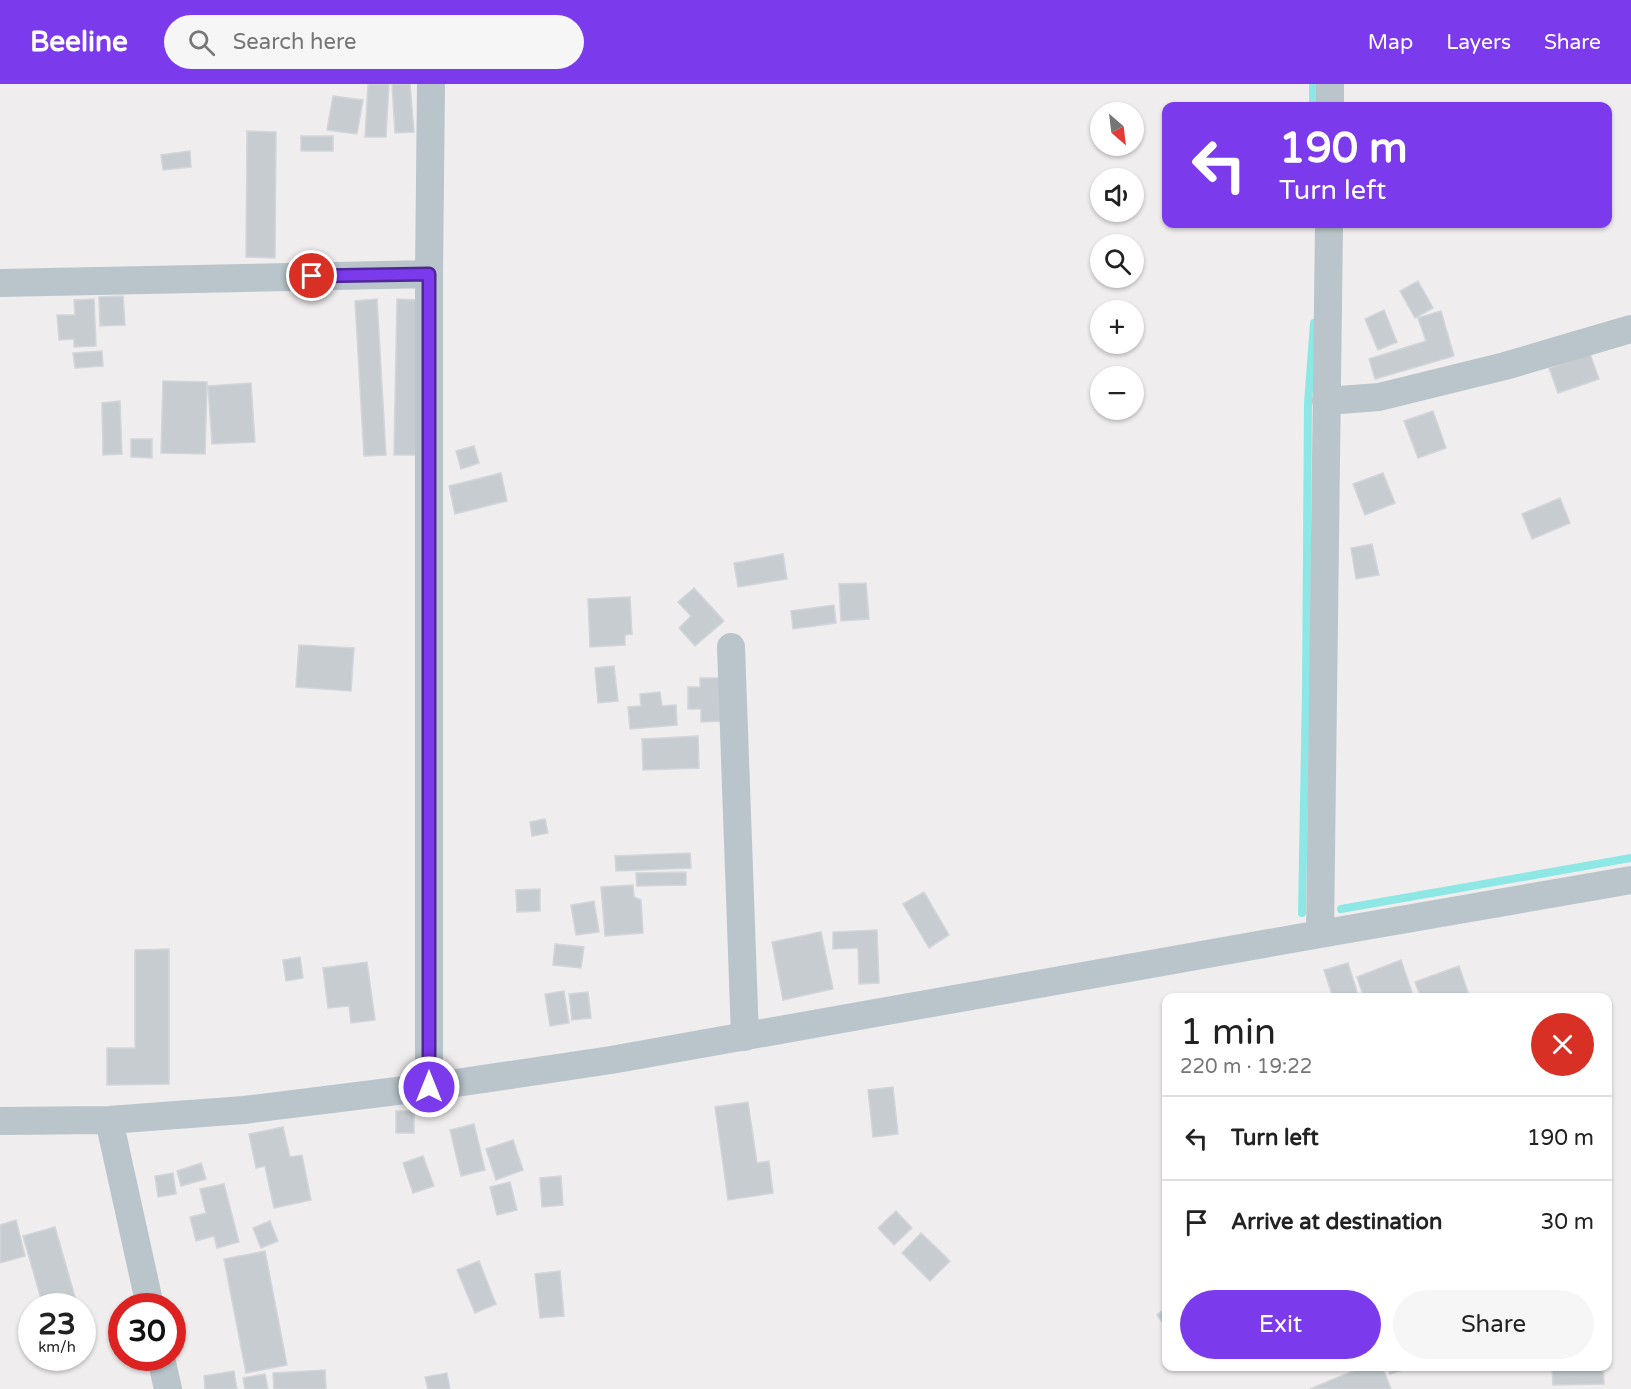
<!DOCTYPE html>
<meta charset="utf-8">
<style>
:root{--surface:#fff;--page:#f6f6f6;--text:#222;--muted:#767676;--line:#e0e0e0;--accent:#7c3aed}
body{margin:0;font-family:"Varela Round",sans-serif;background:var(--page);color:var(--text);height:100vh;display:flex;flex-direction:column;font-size:22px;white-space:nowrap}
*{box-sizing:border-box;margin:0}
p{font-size:20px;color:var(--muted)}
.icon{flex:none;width:33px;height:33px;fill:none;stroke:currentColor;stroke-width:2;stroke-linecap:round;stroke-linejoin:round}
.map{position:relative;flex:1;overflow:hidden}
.sheet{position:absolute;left:1162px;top:909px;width:450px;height:378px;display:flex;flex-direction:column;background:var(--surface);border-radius:12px;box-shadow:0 2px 4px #0004}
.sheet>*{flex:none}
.hud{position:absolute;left:1162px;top:18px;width:450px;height:126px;border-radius:12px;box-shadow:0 2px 4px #0004;background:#7c3aed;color:#fff;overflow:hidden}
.needle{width:39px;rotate:152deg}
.buttons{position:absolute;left:1090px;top:18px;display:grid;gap:12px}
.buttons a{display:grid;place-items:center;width:54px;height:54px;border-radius:50%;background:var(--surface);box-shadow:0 2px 4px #0004;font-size:30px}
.speed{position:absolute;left:18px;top:1209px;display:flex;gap:12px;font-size:30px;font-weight:700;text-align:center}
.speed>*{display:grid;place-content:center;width:78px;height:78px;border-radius:50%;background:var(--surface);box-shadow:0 2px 4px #0004;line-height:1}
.speed small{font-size:15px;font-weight:400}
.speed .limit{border:9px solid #d22;background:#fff;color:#111}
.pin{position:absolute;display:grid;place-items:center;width:51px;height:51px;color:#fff;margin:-26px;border:3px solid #fff;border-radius:50%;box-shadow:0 2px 6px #0007}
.me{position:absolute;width:66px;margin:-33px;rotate:0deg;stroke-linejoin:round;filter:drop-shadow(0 0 4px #0008)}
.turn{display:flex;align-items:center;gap:21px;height:126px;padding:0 18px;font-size:27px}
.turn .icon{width:78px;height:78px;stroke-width:2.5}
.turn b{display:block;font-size:42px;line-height:51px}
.round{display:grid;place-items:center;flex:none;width:63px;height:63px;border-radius:32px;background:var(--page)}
.summary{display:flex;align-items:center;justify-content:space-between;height:102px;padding:0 18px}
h1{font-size:36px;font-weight:600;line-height:45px}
.action{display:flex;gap:12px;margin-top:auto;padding:12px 18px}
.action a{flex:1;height:69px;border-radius:36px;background:var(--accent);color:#fff;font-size:24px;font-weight:600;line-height:69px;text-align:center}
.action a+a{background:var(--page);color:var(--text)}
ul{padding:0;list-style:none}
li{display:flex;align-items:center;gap:18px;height:84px;padding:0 18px;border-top:2px solid var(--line)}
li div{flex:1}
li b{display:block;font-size:22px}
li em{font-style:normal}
header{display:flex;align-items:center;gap:36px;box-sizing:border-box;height:84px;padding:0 30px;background:var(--accent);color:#fff}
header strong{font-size:28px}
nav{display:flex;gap:33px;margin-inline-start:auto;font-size:21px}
.search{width:420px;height:54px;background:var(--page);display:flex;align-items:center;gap:15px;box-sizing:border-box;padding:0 21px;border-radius:33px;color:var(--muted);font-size:22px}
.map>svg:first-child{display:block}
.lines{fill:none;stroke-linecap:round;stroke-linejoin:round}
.stream{stroke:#8de7e5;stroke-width:8}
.building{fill:#c7ccd0;stroke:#d2d5d9;stroke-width:1.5}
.minor{stroke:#b9c5ca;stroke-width:28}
.route-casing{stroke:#51269a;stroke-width:15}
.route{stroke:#7c3aed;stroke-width:10}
</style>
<header>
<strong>Beeline</strong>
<div class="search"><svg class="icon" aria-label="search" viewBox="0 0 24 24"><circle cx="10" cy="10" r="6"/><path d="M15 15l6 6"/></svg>Search here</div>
<nav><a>Map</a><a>Layers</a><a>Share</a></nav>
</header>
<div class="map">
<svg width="1631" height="1305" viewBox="0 0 1631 1305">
<rect width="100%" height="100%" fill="#f0edee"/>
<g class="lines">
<!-- stream -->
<path class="stream" d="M1313,0V22
M1341,825L1631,774
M1302,829L1306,606L1308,319L1314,239"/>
</g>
<!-- building -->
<path class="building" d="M368,0H389L386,53H365Z
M392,0H410L414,48L395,49Z
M333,12L363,16L357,50L327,46Z
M247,47L276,48L275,174L246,173Z
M301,52H333V67H301Z
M190,67L191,83L163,86L161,71Z
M1418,197L1433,224L1415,234L1400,207Z
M123,212L125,241L100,242L99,213Z
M94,215L96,262L74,263V255L59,256L57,231H75L74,216Z
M377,215L386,371L364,372L355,217Z
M397,215L418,216L416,371H394Z
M1384,226L1397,258L1378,266L1365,235Z
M1441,227L1454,272L1375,295L1369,275L1426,257L1418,234Z
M102,267L103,282L75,284L73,269Z
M1590,270L1599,295L1558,309L1549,284Z
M163,297L207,298L205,370L161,369Z
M251,299L255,358L212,360L208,302Z
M120,317L122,370L103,371L102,319Z
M1433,327L1446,364L1418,374L1404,337Z
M131,355H152V374L131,373Z
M474,362L479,379L461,385L456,367Z
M501,389L507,417L455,430L449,402Z
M1383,389L1395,419L1365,431L1353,400Z
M1560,414L1570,439L1532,455L1522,430Z
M1372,460L1379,491L1356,495L1351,464Z
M783,470L787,495L738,503L734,479Z
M866,499L869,535L841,537L839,500Z
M694,504L724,537L695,562L679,544L691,532L678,518Z
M630,513L632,550L625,551V561L590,563L588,515Z
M834,521L836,539L793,545L791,527Z
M299,561L354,564L351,607L296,603Z
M614,582L618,617L598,619L595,584Z
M700,594H722L723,637L701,638V625H688V603H700Z
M660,608L662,622L676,621L677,641L630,645L628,623L641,622L640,610Z
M698,652L699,684L643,686L642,655Z
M545,735L548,749L532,752L530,738Z
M690,769L691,784L616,787L615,772Z
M686,788V801L637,802L636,789Z
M633,801L634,813L641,816L643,849L605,852L601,803Z
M540,805V827L517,828L516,806Z
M924,808L949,851L929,864L903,820Z
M594,817L599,848L576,851L571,821Z
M877,846L879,899L859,900L858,864L833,865V848Z
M821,848L833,905L783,916L772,858Z
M555,860L584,863L581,884L553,881Z
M169,865V1000L107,1001V964H135V866Z
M300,873L303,894L286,897L283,876Z
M1401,876L1414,914H1364L1357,893Z
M367,878L375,936L351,939L349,922L328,924L323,884Z
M1348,879L1359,914H1333L1324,886Z
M1459,882L1470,914H1421L1415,898Z
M564,907L569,939L550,942L545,910Z
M588,908L591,934L572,936L569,910Z
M893,1003L898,1050L873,1053L868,1006Z
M748,1018L757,1079L769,1077L773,1109L728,1116L715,1023Z
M396,1027H414V1049H396Z
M474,1040L485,1086L461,1092L450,1046Z
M283,1043L290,1073L302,1071L311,1116L274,1124L265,1082L256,1084L249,1050Z
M513,1056L523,1086L496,1096L486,1065Z
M423,1072L434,1102L413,1109L403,1079Z
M201,1079L206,1095L181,1102L177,1087Z
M173,1089L176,1110L158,1113L155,1092Z
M561,1092L563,1121L542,1123L540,1094Z
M510,1098L517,1126L497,1131L490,1103Z
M224,1100L239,1158L217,1164L214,1152L196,1157L190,1133L206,1129L200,1105Z
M896,1127L912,1144L894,1161L878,1144Z
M16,1136L25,1172L0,1179V1141Z
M270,1137L278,1157L261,1164L253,1144Z
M55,1143L77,1220L67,1222H43L23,1152Z
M921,1149L950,1177L930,1197L902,1169Z
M265,1167L287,1281L246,1289L224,1175Z
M479,1177L496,1220L475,1229L457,1186Z
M560,1187L564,1232L540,1234L535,1190Z
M1167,1223V1245L1157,1231Z
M1365,1282H1382L1391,1305H1310Z
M1388,1282H1406V1285L1390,1290Z
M1552,1282H1603L1604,1300L1553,1301Z
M325,1286L326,1305H274L273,1289Z
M234,1287L237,1305H205L204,1292Z
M447,1289L450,1305H428L425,1293Z
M265,1290L268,1305H245L243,1294Z"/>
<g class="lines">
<!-- minor -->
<path class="minor" d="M1330,22V0
M0,199L429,190
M1326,317L1379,313L1505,282L1631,245
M731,563L745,953
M1320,850L1329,140
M429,1003V190L431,0
M109,1036L150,1222
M0,1037L109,1036L244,1026L429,1003L611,976L1320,850L1631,796
M161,1274L168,1305"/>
</g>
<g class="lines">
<!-- route casing -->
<g class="route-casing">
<path id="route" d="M312,192L429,190V1003"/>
</g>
<!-- route -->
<use href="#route" class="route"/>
</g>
</svg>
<div class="buttons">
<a><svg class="needle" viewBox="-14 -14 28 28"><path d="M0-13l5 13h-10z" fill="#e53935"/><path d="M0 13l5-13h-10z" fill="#767676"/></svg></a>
<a><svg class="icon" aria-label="sound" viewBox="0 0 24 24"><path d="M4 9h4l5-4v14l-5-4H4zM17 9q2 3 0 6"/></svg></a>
<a><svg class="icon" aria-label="search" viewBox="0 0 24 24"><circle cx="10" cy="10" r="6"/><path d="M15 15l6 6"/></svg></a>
<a>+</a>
<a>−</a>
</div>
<div class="speed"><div>23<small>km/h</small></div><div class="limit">30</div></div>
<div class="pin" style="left:312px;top:192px;background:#d93025"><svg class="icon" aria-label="arrive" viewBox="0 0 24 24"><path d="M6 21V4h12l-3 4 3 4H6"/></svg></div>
<svg class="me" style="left:429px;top:1003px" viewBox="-20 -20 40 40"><circle r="17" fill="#7c3aed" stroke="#fff" stroke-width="3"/><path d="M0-11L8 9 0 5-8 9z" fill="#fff"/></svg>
<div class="hud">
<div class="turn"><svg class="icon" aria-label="left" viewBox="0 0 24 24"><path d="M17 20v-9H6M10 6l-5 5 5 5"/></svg><div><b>190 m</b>Turn left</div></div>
</div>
<section class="sheet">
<div class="summary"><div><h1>1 min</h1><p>220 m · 19:22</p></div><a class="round" style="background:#d93025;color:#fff"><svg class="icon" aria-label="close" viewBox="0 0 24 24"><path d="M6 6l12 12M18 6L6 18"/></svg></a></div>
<ul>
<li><svg class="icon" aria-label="left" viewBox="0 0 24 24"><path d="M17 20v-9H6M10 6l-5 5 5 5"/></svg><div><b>Turn left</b></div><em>190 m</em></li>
<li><svg class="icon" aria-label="arrive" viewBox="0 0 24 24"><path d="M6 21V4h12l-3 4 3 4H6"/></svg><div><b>Arrive at destination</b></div><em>30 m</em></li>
</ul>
<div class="action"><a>Exit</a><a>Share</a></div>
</section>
</div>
